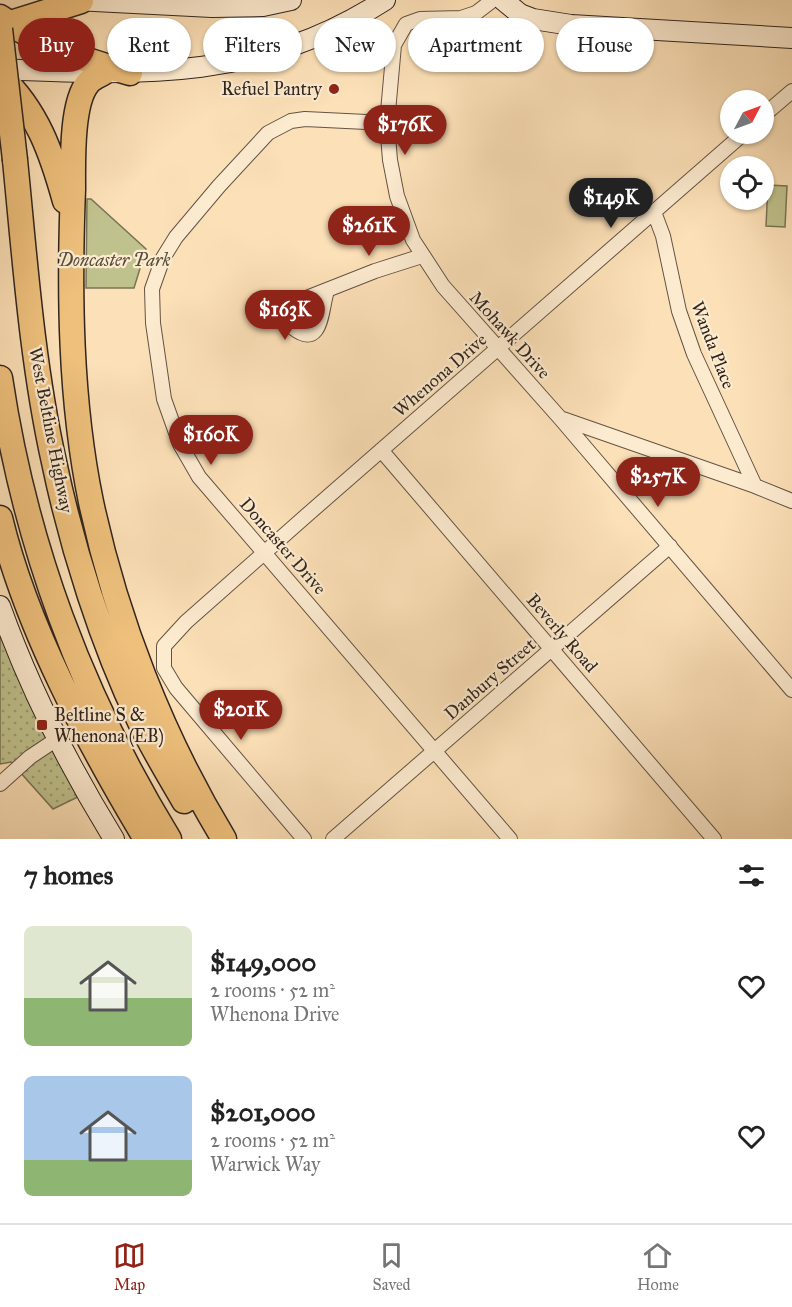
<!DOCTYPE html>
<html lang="en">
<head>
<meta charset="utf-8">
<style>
  :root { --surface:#fff; --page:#f2f2f2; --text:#222; --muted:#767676; --line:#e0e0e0; --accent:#8f2418 }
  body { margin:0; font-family:"IM FELL Great Primer",serif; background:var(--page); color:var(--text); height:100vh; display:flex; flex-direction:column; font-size:22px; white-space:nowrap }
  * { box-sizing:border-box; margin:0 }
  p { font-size:20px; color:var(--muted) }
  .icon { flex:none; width:33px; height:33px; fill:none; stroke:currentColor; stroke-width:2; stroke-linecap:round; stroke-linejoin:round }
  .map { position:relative; height:839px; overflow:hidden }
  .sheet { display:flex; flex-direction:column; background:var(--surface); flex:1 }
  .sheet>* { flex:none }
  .top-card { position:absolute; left:18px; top:18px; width:756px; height:54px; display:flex; gap:12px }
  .needle { width:39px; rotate:49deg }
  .tools { position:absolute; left:720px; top:90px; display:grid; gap:12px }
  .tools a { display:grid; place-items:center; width:54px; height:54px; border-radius:50%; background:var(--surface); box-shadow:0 2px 4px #0004; font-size:30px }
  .price { position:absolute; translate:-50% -51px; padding:0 14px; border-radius:21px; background:var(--accent); color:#fff; font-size:20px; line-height:39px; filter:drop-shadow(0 2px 3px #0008) }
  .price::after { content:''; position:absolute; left:50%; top:36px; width:18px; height:14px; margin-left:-9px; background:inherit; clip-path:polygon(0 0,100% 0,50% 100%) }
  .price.active { background:#222; color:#fff }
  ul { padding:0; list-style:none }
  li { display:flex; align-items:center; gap:18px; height:150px; padding:0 24px }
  li span { display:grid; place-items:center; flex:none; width:168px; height:120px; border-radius:9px; color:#555 }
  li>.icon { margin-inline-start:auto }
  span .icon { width:72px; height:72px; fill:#fffc; stroke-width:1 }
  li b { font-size:26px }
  h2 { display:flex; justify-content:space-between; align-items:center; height:72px; padding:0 24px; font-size:26px }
  .tag { padding:0 21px; border-radius:27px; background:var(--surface); box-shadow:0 2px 4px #0004; font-size:21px; line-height:54px }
  .tag.active { background:var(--accent); color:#fff }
  .menu { display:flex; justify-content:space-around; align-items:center; height:84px; border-top:2px solid var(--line); background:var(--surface); font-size:16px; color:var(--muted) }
  .menu a { display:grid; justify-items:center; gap:3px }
  .menu .active { color:var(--accent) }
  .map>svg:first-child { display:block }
  .grass { fill:url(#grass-dots); stroke:#787456; stroke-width:1.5 }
  .park { fill:#c0c28e; stroke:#787456; stroke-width:1.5 }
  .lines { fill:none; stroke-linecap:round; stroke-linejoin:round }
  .street-casing { stroke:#635444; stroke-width:16 }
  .secondary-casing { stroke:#30251e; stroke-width:22 }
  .highway-casing { stroke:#30251e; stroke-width:27 }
  .street { stroke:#fdebd0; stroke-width:14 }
  .secondary { stroke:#fdebd0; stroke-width:20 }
  .highway { stroke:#eec07c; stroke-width:24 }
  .highway-bridge-casing { stroke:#30251e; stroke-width:27; stroke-linecap:butt }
  .highway-bridge { stroke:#eec07c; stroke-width:24 }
  .poi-dot { fill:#8f2418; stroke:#fdebd0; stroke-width:2 }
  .labels { text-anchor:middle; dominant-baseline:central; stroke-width:4.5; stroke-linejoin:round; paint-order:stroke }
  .poi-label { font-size:18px; fill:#30251e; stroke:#fdebd0; text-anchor:end }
  .park-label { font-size:18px; font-style:italic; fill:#544c3a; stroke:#fdebd0 }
  .street-label { font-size:18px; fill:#30251e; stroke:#fdebd0 }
</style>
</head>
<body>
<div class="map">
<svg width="792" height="839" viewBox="0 0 792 839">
  <defs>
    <pattern id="grass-dots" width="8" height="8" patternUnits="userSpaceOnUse" patternTransform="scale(1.5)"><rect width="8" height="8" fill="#c0c28e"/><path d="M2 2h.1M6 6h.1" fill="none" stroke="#9c9d73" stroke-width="1.8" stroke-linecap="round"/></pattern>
  </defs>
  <rect width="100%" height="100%" fill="#fce0b7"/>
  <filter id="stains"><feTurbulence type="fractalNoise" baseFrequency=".00333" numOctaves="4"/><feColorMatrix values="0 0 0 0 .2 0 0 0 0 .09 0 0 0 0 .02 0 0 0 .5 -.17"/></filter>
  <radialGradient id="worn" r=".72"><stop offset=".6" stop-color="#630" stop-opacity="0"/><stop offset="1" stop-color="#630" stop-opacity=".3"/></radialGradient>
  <!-- grass -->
  <path class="grass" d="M0,625l80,171 -27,13 -42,-47 -11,2z"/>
  <!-- park -->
  <path class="park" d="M768,185l19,1 -2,41 -19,-1z
    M87,199h4l55,50 -12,39h-48z"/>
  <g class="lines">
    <!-- street casing -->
    <g class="street-casing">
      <path id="street" d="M493,0l-17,13 -15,5 -41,1 -14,5 -12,21 -7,78 3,37 7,36 16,44 30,46 117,132 232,272
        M764,115l28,-24
        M387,123l-82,-4 -14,2 -23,12 -49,53 -43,51 -13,21 -11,31 1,34 11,76 16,45 19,33 311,362
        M654,212l9,24 16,75 15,43 61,132
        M327,291c-6,16 -4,60 -34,37l-3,-14 8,-11 6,-4 71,-28 47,-15
        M563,419l192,67 37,15
        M381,450l333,389
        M0,784l30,-27 27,-18
        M304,839l-128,-151 -12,-20v-22l22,-24 121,-107 436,-381
        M333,839l337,-293"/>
    </g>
    <!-- secondary casing -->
    <g class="secondary-casing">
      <path id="secondary" d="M75,0l137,7 51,-1 28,-6
        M503,0l17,14 13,5 38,6 221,13
        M0,69c142,6 260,12 385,-69
        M0,606c29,81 69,160 114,233"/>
    </g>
    <!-- highway casing -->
    <g class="highway-casing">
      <path id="highway" d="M0,17c40,28 83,43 130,56
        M1,26l80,-25
        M103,73c-5,3 -11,5 -15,10 -17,20 -15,80 -15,106 -4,104 -3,211 18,313 25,117 71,235 133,337
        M0,76c37,34 52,78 65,125
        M15,160c10,101 17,203 39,302 18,86 48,181 86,260 13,27 29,53 44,79
        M0,378c25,167 81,317 169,461
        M0,518c26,109 89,226 146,321"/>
    </g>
    <!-- street -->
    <use href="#street" class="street"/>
    <!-- secondary -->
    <use href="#secondary" class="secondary"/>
    <!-- highway -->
    <use href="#highway" class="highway"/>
    <!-- highway-bridge casing -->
    <g class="highway-bridge-casing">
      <path id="highway-bridge" d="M0,29l15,131"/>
    </g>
    <!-- highway-bridge -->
    <use href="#highway-bridge" class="highway-bridge"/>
  </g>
  <!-- markers -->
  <g class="poi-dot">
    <circle cx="334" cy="89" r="6"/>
    <rect x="36" y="719" width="12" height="12" rx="3"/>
  </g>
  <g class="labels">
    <!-- poi labels -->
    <g class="poi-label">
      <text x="322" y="89">Refuel Pantry</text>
      <text x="54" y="715" text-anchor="start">Beltline S &amp;<tspan x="54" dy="21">Whenona (EB)</tspan></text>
    </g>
    <!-- park labels -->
    <g class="park-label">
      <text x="114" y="260">Doncaster Park</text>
    </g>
    <!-- street labels -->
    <g class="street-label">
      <text transform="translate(510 335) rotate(48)">Mohawk Drive</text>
      <text transform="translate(713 345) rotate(69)">Wanda Place</text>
      <text transform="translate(440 375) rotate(-41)">Whenona Drive</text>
      <text transform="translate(51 430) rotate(79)">West Beltline Highway</text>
      <text transform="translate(283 546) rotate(49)">Doncaster Drive</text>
      <text transform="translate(562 633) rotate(49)">Beverly Road</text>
      <text transform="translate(490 679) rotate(-41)">Danbury Street</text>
    </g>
  </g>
  <rect width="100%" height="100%" filter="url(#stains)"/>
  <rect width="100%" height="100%" fill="url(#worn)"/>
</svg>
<div class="tools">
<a><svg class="needle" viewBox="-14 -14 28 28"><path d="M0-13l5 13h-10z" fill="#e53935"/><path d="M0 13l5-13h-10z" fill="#767676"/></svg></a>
<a><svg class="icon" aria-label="locate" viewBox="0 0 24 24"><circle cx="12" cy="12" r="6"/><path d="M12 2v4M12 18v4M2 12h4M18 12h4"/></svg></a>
</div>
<b class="price" style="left:405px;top:156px">$176K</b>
<b class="price active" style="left:611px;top:229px">$149K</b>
<b class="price" style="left:369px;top:257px">$261K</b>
<b class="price" style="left:285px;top:341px">$163K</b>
<b class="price" style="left:211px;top:466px">$160K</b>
<b class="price" style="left:658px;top:508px">$257K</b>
<b class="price" style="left:241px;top:741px">$201K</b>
<div class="top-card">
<a class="tag active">Buy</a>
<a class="tag">Rent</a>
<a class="tag">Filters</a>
<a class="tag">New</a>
<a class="tag">Apartment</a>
<a class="tag">House</a>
</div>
</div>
<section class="sheet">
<h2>7 homes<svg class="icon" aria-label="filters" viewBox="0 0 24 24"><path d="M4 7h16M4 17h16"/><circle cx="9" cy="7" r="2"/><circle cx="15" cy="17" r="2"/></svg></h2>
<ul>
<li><span style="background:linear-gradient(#dfe7d0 60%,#8fb573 0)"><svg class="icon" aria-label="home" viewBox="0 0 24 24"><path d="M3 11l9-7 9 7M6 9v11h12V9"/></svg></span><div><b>$149,000</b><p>2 rooms · 52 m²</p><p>Whenona Drive</p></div><svg class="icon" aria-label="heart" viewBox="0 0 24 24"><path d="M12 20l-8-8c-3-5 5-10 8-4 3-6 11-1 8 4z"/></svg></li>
<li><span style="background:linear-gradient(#a9c7e8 70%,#8fb573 0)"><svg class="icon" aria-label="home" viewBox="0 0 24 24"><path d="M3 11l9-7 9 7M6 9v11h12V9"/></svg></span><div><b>$201,000</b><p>2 rooms · 52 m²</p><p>Warwick Way</p></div><svg class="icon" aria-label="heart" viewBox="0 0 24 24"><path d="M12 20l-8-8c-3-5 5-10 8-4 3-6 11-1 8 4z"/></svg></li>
</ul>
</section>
<nav class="menu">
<a class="active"><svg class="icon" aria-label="map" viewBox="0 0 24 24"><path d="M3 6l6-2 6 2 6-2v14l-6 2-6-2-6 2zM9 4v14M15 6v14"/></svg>Map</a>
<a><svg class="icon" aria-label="saved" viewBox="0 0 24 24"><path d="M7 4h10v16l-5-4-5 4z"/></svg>Saved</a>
<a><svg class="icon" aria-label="home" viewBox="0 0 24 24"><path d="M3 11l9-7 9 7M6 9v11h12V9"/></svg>Home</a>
</nav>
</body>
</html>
